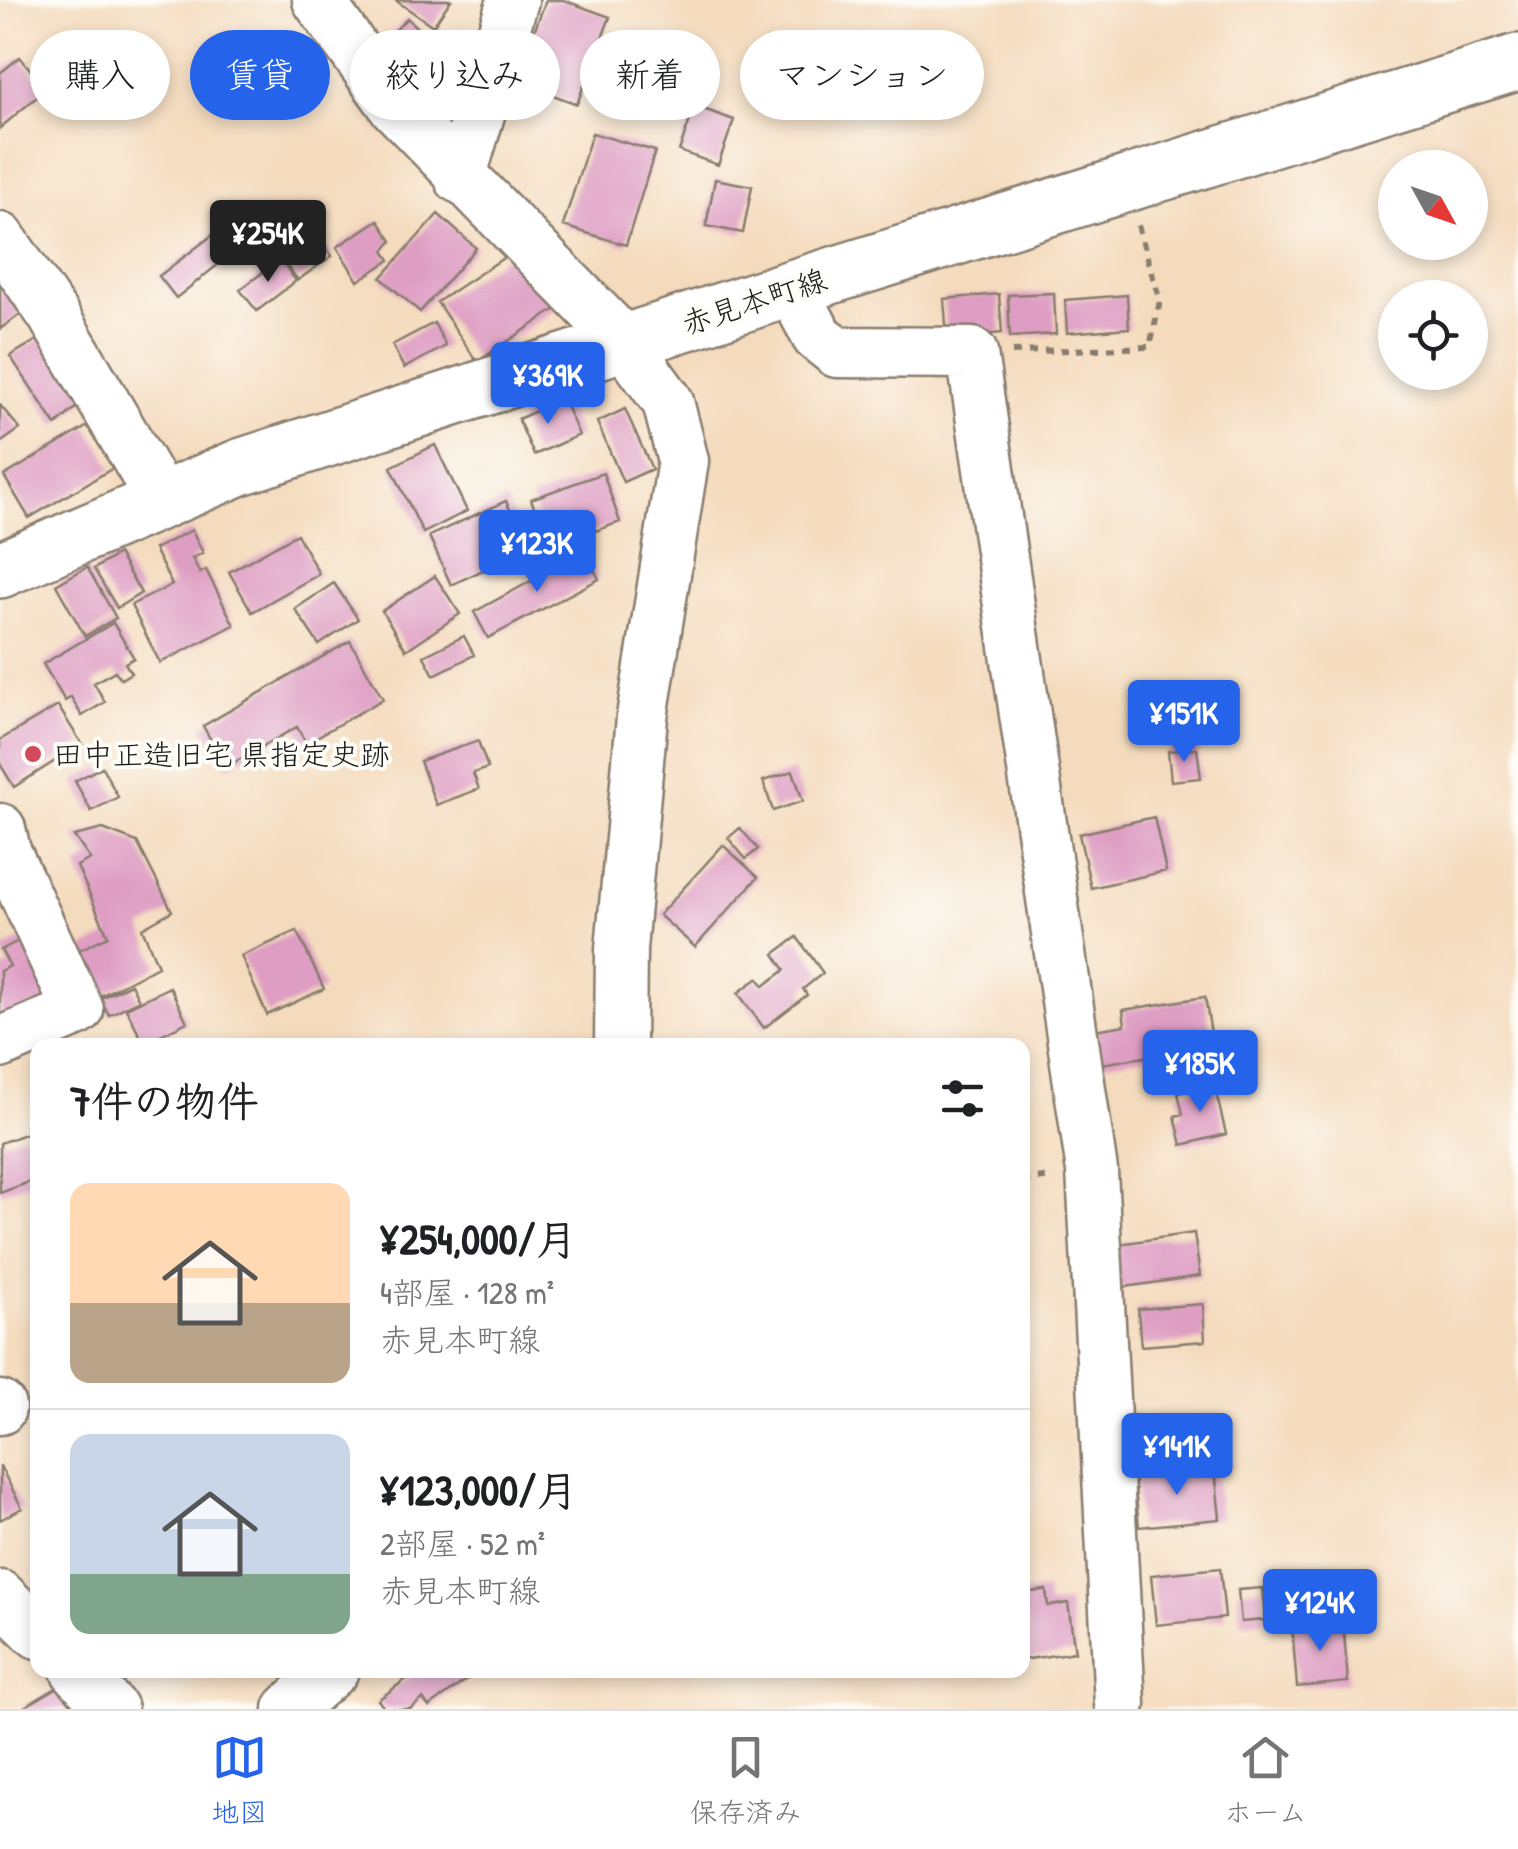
<!DOCTYPE html>
<html lang="ja">
<head>
<meta charset="utf-8">
<style>
  :root { --surface:#fff; --page:#f6f6f6; --text:#202124; --muted:#757577; --line:#e0e0e0; --accent:#2563eb }
  body { margin:0; font-family:"Patrick Hand","Klee One",sans-serif; background:var(--page); color:var(--text); height:100vh; display:flex; flex-direction:column; font-size:38px; white-space:nowrap }
  * { box-sizing:border-box; margin:0 }
  p { font-size:32px; color:var(--muted) }
  .icon { flex:none; width:55px; height:55px; fill:none; stroke:currentColor; stroke-width:2; stroke-linecap:round; stroke-linejoin:round }
  .map { position:relative; flex:1; overflow:hidden }
  .details { position:absolute; left:30px; top:1038px; width:1000px; height:640px; display:flex; flex-direction:column; background:var(--surface); border-radius:20px; box-shadow:0 5px 15px #0003 }
  .details>* { flex:none }
  .hud { position:absolute; left:30px; top:30px; width:1000px; height:90px; display:flex; gap:20px }
  .needle { width:65px; rotate:130deg }
  .controls { position:absolute; left:1378px; top:150px; display:grid; gap:20px }
  .controls a { display:grid; place-items:center; width:110px; height:110px; border-radius:50%; background:var(--surface); box-shadow:0 5px 15px #0003; font-size:50px }
  .price { position:absolute; translate:-50% -85px; padding:0 22px; border-radius:10px; background:var(--accent); color:#fff; font-size:32px; line-height:65px; filter:drop-shadow(0 2px 5px #0008) }
  .price::after { content:''; position:absolute; left:50%; top:60px; width:30px; height:22px; margin-left:-15px; background:inherit; clip-path:polygon(0 0,100% 0,50% 100%) }
  .price.selected { background:#222; color:#fff }
  ul { padding:0; list-style:none }
  li { display:flex; align-items:center; gap:30px; height:250px; padding:0 40px }
  li+li { border-top:2px solid var(--line) }
  li span { display:grid; place-items:center; flex:none; width:280px; height:200px; border-radius:20px; color:#555 }
  li>.icon { margin-inline-start:auto }
  span .icon { width:120px; height:120px; fill:#fffc; stroke-width:1 }
  li b { font-size:42px }
  h2 { display:flex; justify-content:space-between; align-items:center; height:120px; padding:0 40px; font-size:42px }
  .pill { padding:0 35px; border-radius:45px; background:var(--surface); box-shadow:0 5px 15px #0003; font-size:35px; line-height:90px }
  .pill.selected { background:var(--accent); color:#fff }
  .tab-bar { display:flex; justify-content:space-around; align-items:center; height:140px; border-top:2px solid var(--line); background:var(--surface); font-size:28px; color:var(--muted) }
  .tab-bar a { display:grid; justify-items:center; gap:5px }
  .tab-bar .selected { color:var(--accent) }
  .map>svg:first-child { display:block }
  .building { fill:#de9dc3 }
  .lines { fill:none; stroke-linecap:round; stroke-linejoin:round }
  .minor-casing { stroke:#887c6d; stroke-width:55 }
  .major-casing { stroke:#887c6d; stroke-width:60 }
  .path { stroke:#887c6d; stroke-width:6; stroke-dasharray:8 8; stroke-linecap:butt }
  .minor { stroke:#fff; stroke-width:50 }
  .major { stroke:#fff; stroke-width:55 }
  .poi-dot { fill:#d1495b; stroke:#fdfcf7; stroke-width:4 }
  .labels { text-anchor:middle; dominant-baseline:central; stroke-width:8; stroke-linejoin:round; paint-order:stroke }
  .street-label { font-size:30px; fill:#1c1c1c; stroke:#fdfcf7 }
  .poi-label { font-size:30px; fill:#1c1c1c; stroke:#fdfcf7; text-anchor:start }
</style>
</head>
<body>
<div class="map">
<svg width="1518" height="1709" viewBox="0 0 1518 1709">
  <rect width="100%" height="100%" fill="#fdfcf7"/>
  <filter id="ink" filterUnits="userSpaceOnUse"><feTurbulence type="fractalNoise" baseFrequency=".01" numOctaves="2"/><feDisplacementMap in="SourceGraphic" scale="20" xChannelSelector="R" yChannelSelector="G"/><feConvolveMatrix kernelMatrix="1 2 1 2 8 2 1 2 1" color-interpolation-filters="sRGB"/></filter>
  <filter id="wash" filterUnits="userSpaceOnUse"><feTurbulence type="fractalNoise" baseFrequency=".0048" numOctaves="4" result="noise"/><feDisplacementMap in="SourceGraphic" scale="40" xChannelSelector="R" yChannelSelector="G"/><feGaussianBlur stdDeviation="2.25" result="paint"/><feColorMatrix in="noise" values="0 0 0 0 0 0 0 0 0 0 0 0 0 0 0 0 0 1.4 0 .05"/><feComposite in="paint" operator="in"/></filter>
  <g filter="url(#wash)">
    <rect width="100%" height="100%" fill="#f4dbbe"/>
    <g id="blocks">
      <!-- building -->
      <path class="building" d="M395,0h56l-18,26z
        M546,0h17l47,17 -33,87 -62,-23z
        M407,18l19,19 -24,26 -20,-19z
        M643,38l49,13 -16,57 -49,-13z
        M20,57l26,32 -46,39v-55z
        M695,106l39,14 -16,45 -39,-14z
        M592,133l63,18 -29,94 -63,-19z
        M715,179l37,7 -9,47 -37,-7z
        M438,214l38,34 -56,64 -39,-34z
        M378,220l14,21 -8,10 6,9 -32,21 -21,-34z
        M223,227l16,21 -63,50 -17,-22z
        M318,236l14,20 -34,24 -15,-19z
        M520,247l39,60 -82,55 -40,-60z
        M280,259l16,22 -39,30 -17,-21z
        M0,269l29,39 -29,21z
        M1054,293l2,41 -46,3 -2,-42z
        M999,294l3,39 -55,5 -3,-39z
        M1127,295l2,33 -62,5 -2,-33z
        M434,323l12,23 -42,22 -12,-23z
        M49,333l38,65 -31,27 -46,-69z
        M563,399l16,36 -45,20 -16,-36z
        M0,405l20,24 -20,14z
        M625,409l27,60 -29,13 -26,-60z
        M88,426l25,42 -84,50 -25,-42z
        M435,445l32,66 -44,22 -32,-66z
        M603,473l17,49 -71,26 -18,-49z
        M506,501l22,48 -77,36 -22,-49z
        M192,530l11,23 -11,5 8,15 6,-3 28,55 -74,38 -29,-58 41,-20 -18,-36z
        M297,534l22,40 -67,38 -23,-40z
        M585,552l14,27 -111,59 -14,-26z
        M118,554l23,39 -24,15 -23,-39z
        M87,567l29,51 -31,18 -29,-51z
        M435,576l25,38 -54,36 -24,-39z
        M334,583l24,36 -39,26 -24,-36z
        M113,623l21,35 -9,5 6,10 -10,6 -6,-8 -21,12 11,19 -23,14 -11,-19 -6,4 -22,-37z
        M464,636l10,19 -40,20 -10,-19z
        M350,641l33,58 -77,44 -9,-16 -71,40 -23,-41z
        M58,706l24,38 -68,43 -14,-23v-24z
        M478,741l10,27 -15,5 6,16 -43,16 -16,-44z
        M1197,748l4,30 -30,3 -3,-30z
        M102,767l16,30 -27,14 -16,-30z
        M793,771l10,30 -30,10 -10,-30z
        M1154,817l12,54 -75,17 -12,-54z
        M740,828l18,21 -12,10 -18,-21z
        M103,829l34,13 35,69 -30,17 16,38 -69,36 -22,-46 41,-20 -31,-70 13,-7 -16,-23z
        M723,845l35,32 -63,70 -36,-32z
        M297,931l27,58 -57,26 -26,-59z
        M797,937l26,36 -20,16 4,6 -43,33 -26,-35 20,-15 6,8 21,-16 -11,-16z
        M22,939l32,60 -54,30v-58l10,-5 -9,-16z
        M131,984l8,16 -30,15 -9,-17z
        M170,987l17,35 -43,21 -18,-35z
        M1205,997l8,49 -112,18 -6,-34 30,-5 -2,-15z
        M1214,1084l12,50 -44,11 -7,-29 8,-2 -5,-21z
        M38,1129v50l-38,14v-50z
        M1194,1233l6,43 -82,12 -6,-43z
        M1203,1304l2,37 -64,5 -3,-37z
        M0,1466l22,42 -22,12z
        M1215,1470l5,49 -81,8 -5,-49z
        M1220,1568l5,50 -69,7 -5,-50z
        M1262,1588l3,32 -24,2 -3,-32z
        M1046,1590l2,16 20,-3 7,49 -53,8v-67z
        M1343,1621l5,61 -51,5 -5,-61z
        M410,1670h70l-51,37 -6,-8 -13,10h-25l-7,-9 35,-26z
        M60,1686l14,23h-53z"/>
    </g>
  </g>
  <g filter="url(#ink)">
    <use href="#blocks" fill-opacity="0" stroke="#887c6d" stroke-width="2.5"/>
    <g class="lines">
      <!-- minor casing -->
      <g class="minor-casing">
        <path id="minor" d="M318,0l77,107 230,236 43,59 15,59 -41,256 -21,232 -1,96
          M460,178l53,-178
          M0,238l53,77 108,184
          M792,288l25,48 20,16 135,1 120,818 28,533
          M0,829l5,22 73,159 -78,33
          M0,1406v3
          M0,1596l38,37
          M76,1670l36,39
          M289,1709l44,-39"/>
      </g>
      <!-- major casing -->
      <g class="major-casing">
        <path id="major" d="M0,570l240,-103 552,-179 726,-226"/>
      </g>
      <!-- path -->
      <path class="path" d="M1012,352l138,-5 10,-46 -23,-79
        M1022,1181l29,-4"/>
      <!-- minor -->
      <use href="#minor" class="minor"/>
      <!-- major -->
      <use href="#major" class="major"/>
    </g>
  </g>
  <!-- markers -->
  <circle class="poi-dot" cx="33" cy="754" r="10"/>
  <g class="labels">
    <!-- street labels -->
    <g class="street-label">
      <text transform="translate(754 301) rotate(-18)">赤見本町線</text>
    </g>
    <!-- poi labels -->
    <g class="poi-label">
      <text x="53" y="754">田中正造旧宅 県指定史跡</text>
    </g>
  </g>
</svg>
<div class="controls">
<a><svg class="needle" viewBox="-14 -14 28 28"><path d="M0-13l5 13h-10z" fill="#e53935"/><path d="M0 13l5-13h-10z" fill="#757577"/></svg></a>
<a><svg class="icon" aria-label="locate" viewBox="0 0 24 24"><circle cx="12" cy="12" r="6"/><path d="M12 2v4M12 18v4M2 12h4M18 12h4"/></svg></a>
</div>
<b class="price selected" style="left:268px;top:285px">¥254K</b>
<b class="price" style="left:548px;top:427px">¥369K</b>
<b class="price" style="left:537px;top:595px">¥123K</b>
<b class="price" style="left:1184px;top:765px">¥151K</b>
<b class="price" style="left:1200px;top:1115px">¥185K</b>
<b class="price" style="left:1177px;top:1498px">¥141K</b>
<b class="price" style="left:1320px;top:1654px">¥124K</b>
<div class="hud">
<a class="pill">購入</a>
<a class="pill selected">賃貸</a>
<a class="pill">絞り込み</a>
<a class="pill">新着</a>
<a class="pill">マンション</a>
</div>
<section class="details">
<h2>7件の物件<svg class="icon" aria-label="filters" viewBox="0 0 24 24"><path d="M4 7h16M4 17h16"/><circle cx="9" cy="7" r="2"/><circle cx="15" cy="17" r="2"/></svg></h2>
<ul>
<li><span style="background:linear-gradient(#ffd9b3 60%,#b9a48a 0)"><svg class="icon" aria-label="home" viewBox="0 0 24 24"><path d="M3 11l9-7 9 7M6 9v11h12V9"/></svg></span><div><b>¥254,000/月</b><p>4部屋 · 128 m²</p><p>赤見本町線</p></div></li>
<li><span style="background:linear-gradient(#c9d6e8 70%,#7fa58c 0)"><svg class="icon" aria-label="home" viewBox="0 0 24 24"><path d="M3 11l9-7 9 7M6 9v11h12V9"/></svg></span><div><b>¥123,000/月</b><p>2部屋 · 52 m²</p><p>赤見本町線</p></div></li>
</ul>
</section>
</div>
<nav class="tab-bar">
<a class="selected"><svg class="icon" aria-label="map" viewBox="0 0 24 24"><path d="M3 6l6-2 6 2 6-2v14l-6 2-6-2-6 2zM9 4v14M15 6v14"/></svg>地図</a>
<a><svg class="icon" aria-label="saved" viewBox="0 0 24 24"><path d="M7 4h10v16l-5-4-5 4z"/></svg>保存済み</a>
<a><svg class="icon" aria-label="home" viewBox="0 0 24 24"><path d="M3 11l9-7 9 7M6 9v11h12V9"/></svg>ホーム</a>
</nav>
</body>
</html>
